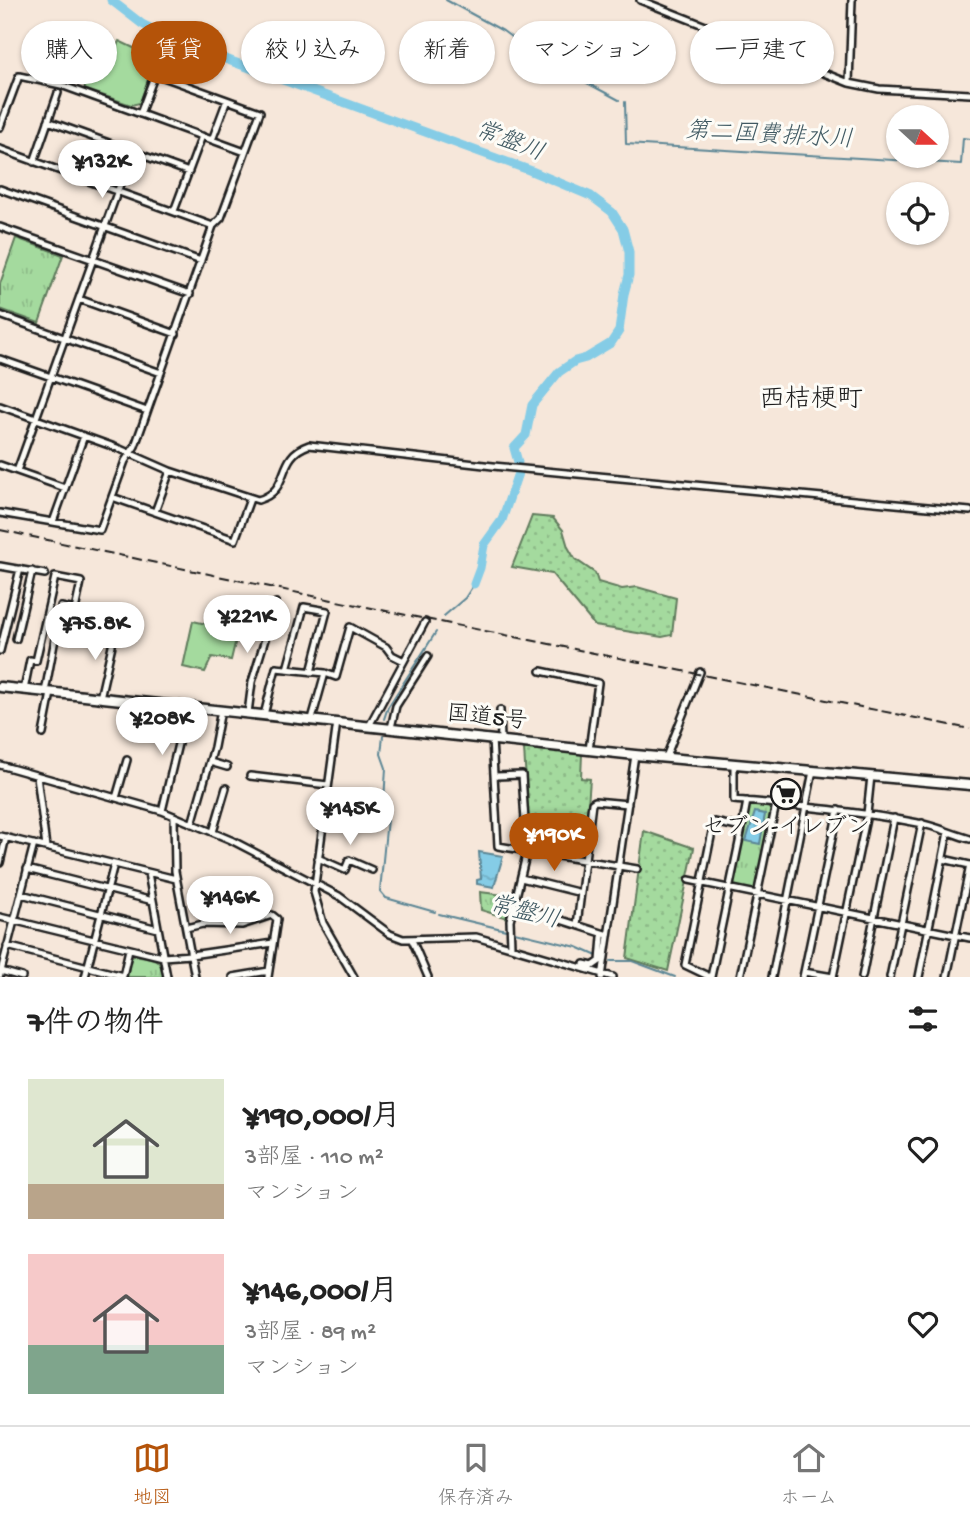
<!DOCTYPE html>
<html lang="ja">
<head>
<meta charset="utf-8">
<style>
  :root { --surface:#fff; --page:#f2f2f2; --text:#222; --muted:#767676; --line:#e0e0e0; --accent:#b45309 }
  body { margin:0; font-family:"Gochi Hand","Klee One",sans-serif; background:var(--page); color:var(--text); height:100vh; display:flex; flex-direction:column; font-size:26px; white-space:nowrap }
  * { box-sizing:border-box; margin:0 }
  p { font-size:23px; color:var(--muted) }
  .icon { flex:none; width:38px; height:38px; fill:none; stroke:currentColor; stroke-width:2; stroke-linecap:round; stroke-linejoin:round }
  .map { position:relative; height:977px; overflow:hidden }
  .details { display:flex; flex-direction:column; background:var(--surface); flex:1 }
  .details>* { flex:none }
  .banner { position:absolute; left:21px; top:21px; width:929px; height:63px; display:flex; gap:14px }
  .needle { width:46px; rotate:111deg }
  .tools { position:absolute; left:886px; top:105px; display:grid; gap:14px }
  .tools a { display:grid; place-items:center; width:63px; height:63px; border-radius:50%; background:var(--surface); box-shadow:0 2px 5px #0004; font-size:35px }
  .price { position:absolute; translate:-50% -60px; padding:0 16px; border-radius:24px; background:#fff; color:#222; font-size:23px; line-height:46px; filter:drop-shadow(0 2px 4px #0008) }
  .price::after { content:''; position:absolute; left:50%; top:42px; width:21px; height:16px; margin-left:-10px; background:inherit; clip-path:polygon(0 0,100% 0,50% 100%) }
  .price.current { background:var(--accent); color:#fff }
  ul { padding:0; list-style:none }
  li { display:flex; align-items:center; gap:21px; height:175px; padding:0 28px }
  li span { display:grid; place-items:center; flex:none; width:196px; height:140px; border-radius:0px; color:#555 }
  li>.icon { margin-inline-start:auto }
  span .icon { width:84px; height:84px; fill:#fffc; stroke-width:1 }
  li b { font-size:30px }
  h2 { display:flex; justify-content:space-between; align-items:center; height:84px; padding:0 28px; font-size:30px }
  .chip { padding:0 24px; border-radius:32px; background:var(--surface); box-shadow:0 2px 5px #0004; font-size:24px; line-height:63px }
  .chip.current { background:var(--accent); color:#fff }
  .menu { display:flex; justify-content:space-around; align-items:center; height:98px; border-top:2px solid var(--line); background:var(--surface); font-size:19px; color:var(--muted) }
  .menu a { display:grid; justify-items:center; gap:4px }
  .menu .current { color:var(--accent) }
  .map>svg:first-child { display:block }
  .grass { fill:url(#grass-dots); stroke:#607b5d; stroke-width:2 }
  .park { fill:url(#park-tufts); stroke:#607b5d; stroke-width:2 }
  .pitch { fill:#a4da9e; stroke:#607b5d; stroke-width:2 }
  .water { fill:url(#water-ripples); stroke:#5b8695; stroke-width:2 }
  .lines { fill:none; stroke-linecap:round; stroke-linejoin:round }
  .stream { stroke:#5b8695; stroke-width:2 }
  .river { stroke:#85cce6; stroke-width:9 }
  .minor-casing { stroke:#1c1c1c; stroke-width:10 }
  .highway-casing { stroke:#1c1c1c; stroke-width:13 }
  .minor { stroke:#fdfcf7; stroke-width:5 }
  .highway { stroke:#fdfcf7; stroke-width:8 }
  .rail { stroke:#1c1c1c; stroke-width:2; stroke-dasharray:10 5; stroke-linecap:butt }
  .labels { text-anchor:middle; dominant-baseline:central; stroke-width:6; stroke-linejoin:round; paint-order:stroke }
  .street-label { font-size:23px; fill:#1c1c1c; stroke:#fdfcf7 }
  .poi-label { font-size:23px; fill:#1c1c1c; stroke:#fdfcf7 }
  .water-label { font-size:24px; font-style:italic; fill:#415a63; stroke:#fdfcf7 }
  .quarter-label { font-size:26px; fill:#1c1c1c; stroke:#fdfcf7 }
</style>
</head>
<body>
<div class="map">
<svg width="970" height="977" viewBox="0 0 970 977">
  <defs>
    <pattern id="grass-dots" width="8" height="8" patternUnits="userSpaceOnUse" patternTransform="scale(1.75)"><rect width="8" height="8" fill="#a4da9e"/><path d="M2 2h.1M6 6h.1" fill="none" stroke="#8dba88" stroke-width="1.8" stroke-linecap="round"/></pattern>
    <pattern id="park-tufts" width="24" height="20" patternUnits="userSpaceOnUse" patternTransform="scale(1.75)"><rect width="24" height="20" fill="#a4da9e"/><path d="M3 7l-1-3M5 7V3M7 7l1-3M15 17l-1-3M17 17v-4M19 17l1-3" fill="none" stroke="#8dba88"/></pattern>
    <pattern id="water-ripples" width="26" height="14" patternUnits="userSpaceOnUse" patternTransform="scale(1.75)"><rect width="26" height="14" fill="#85cce6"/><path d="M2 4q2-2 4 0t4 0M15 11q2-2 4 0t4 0" fill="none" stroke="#72afc5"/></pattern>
  </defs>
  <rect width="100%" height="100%" fill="#f6e7da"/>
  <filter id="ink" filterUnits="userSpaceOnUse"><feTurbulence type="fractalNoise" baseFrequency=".0143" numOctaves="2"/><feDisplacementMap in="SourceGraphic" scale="14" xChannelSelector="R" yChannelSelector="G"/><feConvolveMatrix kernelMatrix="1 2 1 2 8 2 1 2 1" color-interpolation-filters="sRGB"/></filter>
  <g filter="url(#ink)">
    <!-- grass -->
    <path class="grass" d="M532,516l21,2 10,12 5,17 7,12 20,14 3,9 24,7 15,-2 39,11 -4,37 -10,2 -67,-11 -43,-52 -40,-7z
      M524,748l58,6 -1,24 9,1 -5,65 -56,-9z
      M644,831l50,17 -26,123 -41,-13z"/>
    <!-- park -->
    <path class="park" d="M16,238l47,17 -24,68 -39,-14v-25z
      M750,805l18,2 3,3 -16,78 -3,3 -17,-4 -2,-3 15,-77z
      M480,892l33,4 -6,22 -26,-8z
      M135,955c19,4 25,1 29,22h-37l4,-19z"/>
    <!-- pitch -->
    <path class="pitch" d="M119,41l36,17 -15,45 -9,2 -47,-16 15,-40 17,-1z
      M193,621l45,10 -7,29 -19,-3 -7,15 -22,-5z"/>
    <!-- water -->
    <path class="water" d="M755,812l10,2 -5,30 -14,-3z
      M479,852l24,4 -9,31 -17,-3v-4l4,-1z"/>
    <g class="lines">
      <!-- stream -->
      <path class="stream" d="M446,0l57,31 32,24 84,45
        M625,102l1,42 335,20 2,-26 7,1
        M444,616l21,-18 9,-14
        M384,719l4,-12 48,-75
        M383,736l-2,18 5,14 -2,33 3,18 -7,72 6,7 49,14
        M439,914l138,33 20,9
        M611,961h21l43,16"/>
      <!-- river -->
      <path class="river" d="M111,0l31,24 37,18 350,128 62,26 21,16 11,17 6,23v23l-5,19 -5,37 -8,12 -25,15 -11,3 -16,11 -27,33 -6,30 -12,13 4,14
        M474,584l6,-16 4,-23 18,-25 16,-47"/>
      <!-- minor casing -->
      <g class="minor-casing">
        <path id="minor" d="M640,0l209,83 30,6 91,5
          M849,83l3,-83
          M48,121l141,51
          M0,127l19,-51 42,9 184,67
          M212,140l15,-40
          M0,149l213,77
          M34,162l24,-69
          M0,189l201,72
          M174,211l28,-75
          M0,227l190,67
          M79,299l97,35
          M0,315l161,58
          M0,359l147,52
          M0,406l120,43 50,22 88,29c35,-10 16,-43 51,-55l184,21 477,45
          M0,465l65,23
          M17,471l115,-320
          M112,497l123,43 15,-41
          M155,512l15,-41
          M0,513l100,17 25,-69 10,-15 78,-220 8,-8 39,-106 -105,-38 -15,40
          M53,522l31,-86
          M0,566l45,8
          M16,639l16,-68
          M0,651l20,-82
          M287,669l17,-62 23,4 -16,61
          M541,671l57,12 -9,67
          M24,690l6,-30 6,1 19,-84 26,5 -6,28 -14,-3 -16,85
          M100,698l15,-66
          M500,710l1,30
          M248,713l4,-31 24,-79
          M264,715l12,-47 49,5 11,4 14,-50 36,20 6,8 12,6
          M312,719l13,-46
          M337,722l-23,170 9,31 31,54
          M369,726l56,-104
          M391,728l5,-22 32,-50
          M43,734l8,-41
          M492,739l6,107 139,23
          M666,757l34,-85
          M210,762l17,5
          M734,764v36c62,6 123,11 184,23 18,3 34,11 52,16
          M0,765l162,46 69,29 108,56 51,38 13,5 73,-2 137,40
          M37,776l9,71
          M250,776l78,9
          M496,776l26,-1 5,76 -13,54 94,30
          M116,798l11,-38
          M162,811l25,-105
          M174,816l1,55 20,106
          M192,824l22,-77 7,-37
          M213,832l13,-44
          M0,836l176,43
          M318,858l27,12 4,-10 23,10
          M943,859l27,6 -23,112
          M0,863l6,-26
          M27,869l126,32
          M148,873l19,104
          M521,878l60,15
          M689,880l281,58
          M21,894l137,35
          M0,917l163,40 28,-2 82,-12
          M577,925l15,-122 3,-2 33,3
          M186,928l17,-4 39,1 30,-10 5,4 -9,58
          M412,940l16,37
          M7,946l116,30 6,-27
          M511,946l-1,-26 4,-15
          M584,964l9,2 7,-5 2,-24
          M1,971l21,6
          M804,972l29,5
          M0,975l34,-131
          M85,977l29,-113
          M233,977l36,-6
          M602,977l33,-222
          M710,977l-25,-12 29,-143 28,6 5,-27
          M711,977l31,-149
          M740,977l36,-173
          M772,977l41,-206
          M803,977l35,-167
          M833,977l34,-163 4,-38
          M862,977l32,-159
          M890,977l32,-154
          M919,977l29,-145"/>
      </g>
      <!-- highway casing -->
      <g class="highway-casing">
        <path id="highway" d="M0,687l635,68 335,30"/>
      </g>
      <!-- minor -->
      <use href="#minor" class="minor"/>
      <!-- highway -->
      <use href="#highway" class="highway"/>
      <!-- rail -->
      <path class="rail" d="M0,530l332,70 638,129"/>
    </g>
  </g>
  <!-- icons -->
  <defs>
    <g id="supermarket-ring" transform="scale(1.575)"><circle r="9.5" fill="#fdfcf7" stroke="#1c1c1c" stroke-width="1.5"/><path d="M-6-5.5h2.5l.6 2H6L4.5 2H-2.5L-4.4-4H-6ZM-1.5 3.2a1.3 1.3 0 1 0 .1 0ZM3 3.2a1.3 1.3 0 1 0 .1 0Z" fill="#1c1c1c"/></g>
  </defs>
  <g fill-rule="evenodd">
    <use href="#supermarket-ring" x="786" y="794"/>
  </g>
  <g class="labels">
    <!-- street labels -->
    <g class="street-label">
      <text transform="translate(487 719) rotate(6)">国道5号</text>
    </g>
    <!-- poi labels -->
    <g class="poi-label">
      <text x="786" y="828">セブン-イレブン</text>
    </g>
    <!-- water labels -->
    <g class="water-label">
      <text transform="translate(769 137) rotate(3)">第二国費排水川</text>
      <text transform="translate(509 143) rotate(21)">常盤川</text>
      <text transform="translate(524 914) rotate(14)">常盤川</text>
    </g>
    <!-- quarter labels -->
    <g class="quarter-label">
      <text x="811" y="401">西桔梗町</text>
    </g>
  </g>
</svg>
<div class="tools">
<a><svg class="needle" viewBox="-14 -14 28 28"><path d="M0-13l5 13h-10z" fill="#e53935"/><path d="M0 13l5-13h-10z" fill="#767676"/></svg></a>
<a><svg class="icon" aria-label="locate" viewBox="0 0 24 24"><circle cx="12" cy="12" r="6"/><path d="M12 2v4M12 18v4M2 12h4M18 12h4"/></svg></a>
</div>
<b class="price" style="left:102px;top:200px">¥132K</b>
<b class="price" style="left:247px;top:655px">¥221K</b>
<b class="price" style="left:95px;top:662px">¥75.8K</b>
<b class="price" style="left:162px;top:757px">¥208K</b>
<b class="price" style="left:350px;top:847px">¥145K</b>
<b class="price current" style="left:554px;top:873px">¥190K</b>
<b class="price" style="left:230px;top:936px">¥146K</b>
<div class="banner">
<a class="chip">購入</a>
<a class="chip current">賃貸</a>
<a class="chip">絞り込み</a>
<a class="chip">新着</a>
<a class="chip">マンション</a>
<a class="chip">一戸建て</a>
</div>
</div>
<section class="details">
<h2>7件の物件<svg class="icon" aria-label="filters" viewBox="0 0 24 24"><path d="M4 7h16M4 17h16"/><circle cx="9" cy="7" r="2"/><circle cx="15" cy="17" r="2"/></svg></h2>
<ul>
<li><span style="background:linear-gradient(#dfe7d0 75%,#b9a48a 0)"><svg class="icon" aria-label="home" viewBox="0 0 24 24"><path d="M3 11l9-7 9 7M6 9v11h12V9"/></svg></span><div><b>¥190,000/月</b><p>3部屋 · 110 m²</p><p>マンション</p></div><svg class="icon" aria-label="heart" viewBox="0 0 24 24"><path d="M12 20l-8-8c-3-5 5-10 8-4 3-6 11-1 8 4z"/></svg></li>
<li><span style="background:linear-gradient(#f6c9c9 65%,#7fa58c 0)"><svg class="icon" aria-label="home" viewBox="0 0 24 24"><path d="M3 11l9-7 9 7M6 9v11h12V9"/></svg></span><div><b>¥146,000/月</b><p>3部屋 · 89 m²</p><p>マンション</p></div><svg class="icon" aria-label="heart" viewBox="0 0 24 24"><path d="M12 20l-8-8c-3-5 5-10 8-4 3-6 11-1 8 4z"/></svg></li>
</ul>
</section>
<nav class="menu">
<a class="current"><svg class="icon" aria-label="map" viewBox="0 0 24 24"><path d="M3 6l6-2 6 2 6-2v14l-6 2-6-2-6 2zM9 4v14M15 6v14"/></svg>地図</a>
<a><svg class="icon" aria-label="saved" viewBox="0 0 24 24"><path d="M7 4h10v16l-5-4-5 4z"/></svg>保存済み</a>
<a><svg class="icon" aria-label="home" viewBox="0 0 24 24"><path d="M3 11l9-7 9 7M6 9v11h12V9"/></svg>ホーム</a>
</nav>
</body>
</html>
